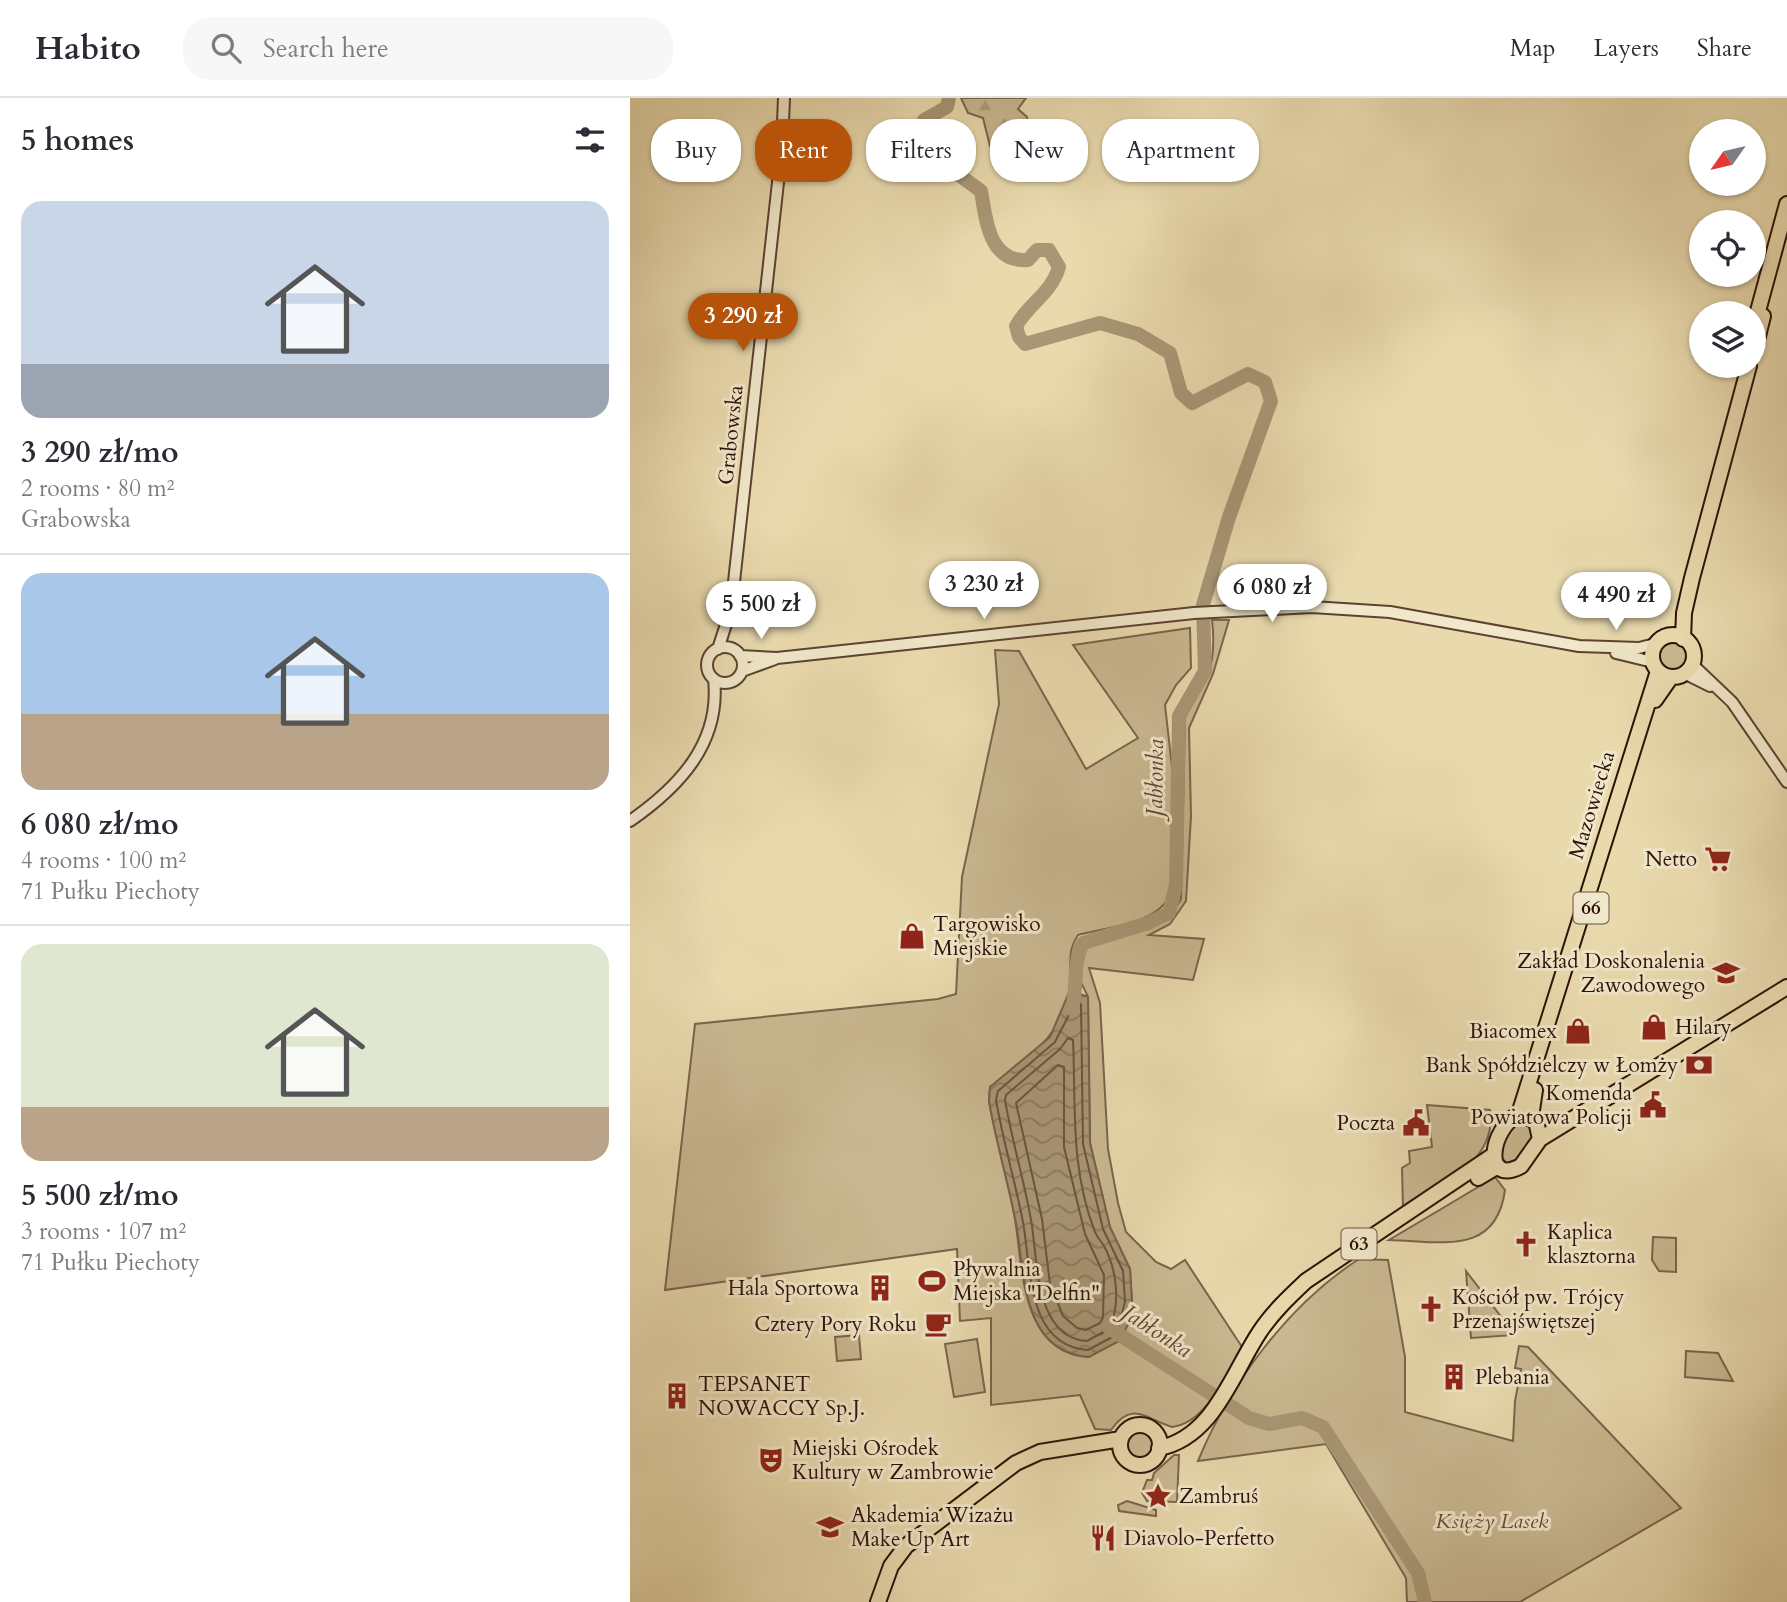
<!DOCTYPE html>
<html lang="en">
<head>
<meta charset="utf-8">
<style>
  :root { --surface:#fff; --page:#f7f7f7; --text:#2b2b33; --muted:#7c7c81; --line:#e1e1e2; --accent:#b45309 }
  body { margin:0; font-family:Cardo,serif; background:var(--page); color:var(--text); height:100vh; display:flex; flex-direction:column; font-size:26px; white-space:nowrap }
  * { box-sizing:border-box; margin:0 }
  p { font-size:23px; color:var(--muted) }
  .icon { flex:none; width:38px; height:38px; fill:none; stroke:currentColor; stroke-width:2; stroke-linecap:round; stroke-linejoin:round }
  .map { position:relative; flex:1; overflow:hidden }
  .panel { display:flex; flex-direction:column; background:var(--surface); width:630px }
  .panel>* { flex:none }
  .hud { position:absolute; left:21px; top:21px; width:665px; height:63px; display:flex; gap:14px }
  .needle { width:46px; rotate:236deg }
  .tools { position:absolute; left:1059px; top:21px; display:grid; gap:14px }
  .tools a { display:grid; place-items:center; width:77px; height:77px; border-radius:50%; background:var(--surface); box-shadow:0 2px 5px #0004; font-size:35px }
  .price { position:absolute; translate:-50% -60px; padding:0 16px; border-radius:24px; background:#fff; color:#222; font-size:23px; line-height:46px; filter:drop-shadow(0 2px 4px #0008) }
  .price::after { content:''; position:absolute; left:50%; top:42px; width:21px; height:16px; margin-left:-10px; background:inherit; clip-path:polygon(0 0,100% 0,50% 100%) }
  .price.selected { background:var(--accent); color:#fff }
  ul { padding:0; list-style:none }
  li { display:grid; align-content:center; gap:14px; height:371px; padding:0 21px }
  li+li { border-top:2px solid var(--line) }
  li span { display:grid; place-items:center; height:217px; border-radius:21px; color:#555 }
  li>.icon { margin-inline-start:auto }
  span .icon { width:126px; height:126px; fill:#fffc; stroke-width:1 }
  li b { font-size:30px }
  h2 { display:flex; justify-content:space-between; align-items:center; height:84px; padding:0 21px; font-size:30px }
  .pill { padding:0 24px; border-radius:28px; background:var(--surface); box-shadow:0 2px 5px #0004; font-size:24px; line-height:63px }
  .pill.selected { background:var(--accent); color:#fff }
  header { display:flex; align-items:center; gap:42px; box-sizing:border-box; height:98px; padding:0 35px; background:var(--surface); border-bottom:2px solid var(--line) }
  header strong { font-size:33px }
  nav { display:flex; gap:38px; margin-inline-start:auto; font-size:24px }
  .search { width:490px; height:63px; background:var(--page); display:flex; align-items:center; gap:18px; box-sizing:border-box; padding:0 24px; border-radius:28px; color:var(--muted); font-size:26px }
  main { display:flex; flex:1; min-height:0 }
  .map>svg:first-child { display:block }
  .green { fill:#c9b891; stroke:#7a644c; stroke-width:2 }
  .forest { fill:url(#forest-firs); stroke:#7a644c; stroke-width:2 }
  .water { fill:url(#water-waves); stroke:#776149; stroke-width:2 }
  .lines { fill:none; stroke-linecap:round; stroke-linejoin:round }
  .shore { stroke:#6a543e; stroke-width:2 }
  .river { stroke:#a99675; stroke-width:14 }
  .tertiary-casing { stroke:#5b4330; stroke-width:14 }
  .primary-casing { stroke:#2c1106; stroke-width:18 }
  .tertiary { stroke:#f1e7ca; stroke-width:10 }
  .primary { stroke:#e9daae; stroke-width:14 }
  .labels { text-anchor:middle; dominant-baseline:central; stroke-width:6; stroke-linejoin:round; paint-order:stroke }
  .shield { fill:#f1e7ca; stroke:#675141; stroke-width:2 }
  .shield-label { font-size:19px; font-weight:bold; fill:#2c1106 }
  .street-label { font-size:21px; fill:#2c1106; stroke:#f1e7ca }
  .poi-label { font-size:21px; fill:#2c1106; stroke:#f1e7ca; text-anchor:start }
  .park-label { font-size:21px; font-style:italic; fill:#634b37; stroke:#f1e7ca }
  .water-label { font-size:23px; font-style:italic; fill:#5e4632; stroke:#f1e7ca }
</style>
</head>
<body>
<header>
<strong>Habito</strong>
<div class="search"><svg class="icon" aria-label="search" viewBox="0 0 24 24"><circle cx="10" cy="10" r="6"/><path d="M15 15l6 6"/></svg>Search here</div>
<nav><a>Map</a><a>Layers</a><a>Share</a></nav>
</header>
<main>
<section class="panel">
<h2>5 homes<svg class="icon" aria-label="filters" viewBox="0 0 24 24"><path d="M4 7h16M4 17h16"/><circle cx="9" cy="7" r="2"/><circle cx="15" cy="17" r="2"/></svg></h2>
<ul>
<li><span style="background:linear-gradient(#c9d6e8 75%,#9aa5b1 0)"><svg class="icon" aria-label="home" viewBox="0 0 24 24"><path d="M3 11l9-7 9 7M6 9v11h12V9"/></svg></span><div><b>3 290 zł/mo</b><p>2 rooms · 80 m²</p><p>Grabowska</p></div></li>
<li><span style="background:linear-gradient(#a9c7e8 65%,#b9a48a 0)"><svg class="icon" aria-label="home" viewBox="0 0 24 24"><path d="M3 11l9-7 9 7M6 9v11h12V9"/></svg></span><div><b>6 080 zł/mo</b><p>4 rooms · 100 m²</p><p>71 Pułku Piechoty</p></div></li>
<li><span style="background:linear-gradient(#dfe7d0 75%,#b9a48a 0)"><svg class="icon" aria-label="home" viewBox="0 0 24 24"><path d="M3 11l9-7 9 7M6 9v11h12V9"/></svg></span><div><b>5 500 zł/mo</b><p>3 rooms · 107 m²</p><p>71 Pułku Piechoty</p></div></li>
</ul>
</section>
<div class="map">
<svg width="1157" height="1504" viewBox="0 0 1157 1504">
  <defs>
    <pattern id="forest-firs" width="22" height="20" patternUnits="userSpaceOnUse" patternTransform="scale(1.75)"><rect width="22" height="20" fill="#c9b891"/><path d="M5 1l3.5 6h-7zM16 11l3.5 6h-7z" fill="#ad9d7c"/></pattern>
    <pattern id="water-waves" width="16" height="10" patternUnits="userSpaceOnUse" patternTransform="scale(1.75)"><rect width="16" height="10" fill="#a99675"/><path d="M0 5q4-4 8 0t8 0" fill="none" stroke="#8a795e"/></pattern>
  </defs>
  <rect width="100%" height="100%" fill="#e9daae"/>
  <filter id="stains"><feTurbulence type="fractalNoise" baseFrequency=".00286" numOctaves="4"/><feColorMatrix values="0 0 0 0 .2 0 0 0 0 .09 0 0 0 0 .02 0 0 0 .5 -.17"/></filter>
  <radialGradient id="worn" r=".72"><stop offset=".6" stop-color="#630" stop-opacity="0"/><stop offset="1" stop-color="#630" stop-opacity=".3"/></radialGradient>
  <!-- green -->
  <path class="green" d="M582,522h17l-16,54 -24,54 2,88 -5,85 -16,23 -21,11 55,4 -11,41 -104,-12 11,35 8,146 10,54 8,29 30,30 15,7 14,-9 57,87c-16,27 -35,76 -70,80 -25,-7 -39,-28 -61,3l-16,-1 -15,-34 -89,10v-87l-31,3 -3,-72 -292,41 30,-266 243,-25 18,-5 6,-117 37,-173 -4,-54 24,1 67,118 52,-31 -65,-93 117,-17 1,40 -15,17 -11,20 8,71 -2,116c-10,32 -64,35 -93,43 -12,18 -6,31 -8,52 -4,45 -46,77 -80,100l-1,14c7,41 21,83 27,125 7,48 7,127 73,131l39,-33 4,-22 -2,-33 -20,-41 -20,-85 -2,-146 -10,-21 8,-31 83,-26 12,-20 4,-181c6,-16 17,-29 23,-43 6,-17 6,-38 4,-55z
    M1029 558a14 14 0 1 1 28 0a14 14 0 1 1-28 0Z
    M797,1007l63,5c8,52 -50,75 -87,98l-1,-40 8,-5 -1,-12 23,-4z
    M888,1023l11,2 6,11 -15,25 -13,4 -8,-7v-9z
    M865,1079l10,13c-9,67 -65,51 -116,50z
    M1023,1139l23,1v34l-17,-1 -7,-11z
    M729,1161l29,1 17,97v55l108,29 2,-40 6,-32 -6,-1 4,-22 9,1 153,161 -161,94h-113l-1,-24 -80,-134 -128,17c32,-78 90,-156 161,-202z
    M836,1173l49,64 -44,3z
    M229,1237l2,24 -24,2 -2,-24z
    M347,1241l8,53 -31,5 -9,-53z
    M1056,1253l32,2 15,28 -48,-4z
    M495 1347a14 14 0 1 1 28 0a14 14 0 1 1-28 0Z
    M544,1357h5l-2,47 -30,-1 -5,-8 5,-13h5l2,-7z
    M497,1403l29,9v6l-37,-5 -1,-6z"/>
  <!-- forest -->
  <path class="forest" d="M331,0h65l-8,11 9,8 5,43 -9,6 -33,-20 -7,-28 -15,-5z"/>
  <!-- water -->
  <path class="water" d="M440,892l18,7 2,146 20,84 20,42 2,33 -4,22 -7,16 -32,17c-68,-4 -64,-86 -73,-134 -8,-41 -20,-81 -27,-122l1,-14 60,-50z"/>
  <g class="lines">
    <!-- shore -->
    <path class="shore" d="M446,903l5,3 2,140 20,85 20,42 2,31 -9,33 -28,15c-62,-4 -57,-85 -65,-128 -8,-41 -20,-81 -27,-122l2,-9 57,-49z
      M438,940l5,2c3,67 -3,128 22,192 2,5 6,9 9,14 13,24 17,58 5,83l-22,12c-53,-3 -49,-84 -56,-121 -7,-40 -19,-79 -26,-120l1,-5 54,-46z
      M428,967l6,2v80l21,87 19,41 -1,42 -3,6 -14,7 -9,-2 -14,-12 -13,-32 -8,-65 -26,-116z"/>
    <!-- river -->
    <path class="river" d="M319,0l-2,9 -23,13 2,31 55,40c5,29 8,72 47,69l9,-10h12l10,17c-8,27 -29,35 -43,59l3,11 6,7 75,-21 38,11 32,19 11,40 11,10 56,-29 17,8 6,19 -42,116 -26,88 2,66 -26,45 -3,169 -7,28 -21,10 -65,20c-11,21 -5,43 -11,66
      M479,1230l140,90 20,6 33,-6 21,9 95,146 7,29"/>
    <!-- tertiary casing -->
    <g class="tertiary-casing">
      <path id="tertiary" d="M77 567a18 18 0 1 1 36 0a18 18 0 1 1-36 0Z
        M88,551l13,-40 51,-463 2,-48
        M986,555l37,9
        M110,558l37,2 417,-45 118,-6 78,5 189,34 60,2 16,-4
        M1062,566l40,38 55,80
        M112,573l33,-12
        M1054,575l26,13
        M0,723c49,-34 91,-78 84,-142"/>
    </g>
    <!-- primary casing -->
    <g class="primary-casing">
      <path id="primary" d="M1124,228l33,-122
        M1124,254l9,-36
        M1022 558a21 21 0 1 1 42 0a21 21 0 1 1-42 0Z
        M1053,541l1,-26 8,-35 57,-212
        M1025,602l16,-23
        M889,1016l139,-443
        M889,1016l17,7 4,18 -19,27c-39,21 -31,-38 -2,-52z
        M901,1019l4,-27
        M910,1041l247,-152
        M848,1080l20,-12
        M490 1347a20 20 0 1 1 40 0a20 20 0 1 1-40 0Z
        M529,1350c54,-10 73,-74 100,-115 13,-20 30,-36 47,-52l186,-125
        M248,1504l13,-36 15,-20 110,-83 24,-11 81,-13"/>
    </g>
    <!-- tertiary -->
    <use href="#tertiary" class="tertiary"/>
    <!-- primary -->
    <use href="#primary" class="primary"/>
  </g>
  <!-- icons -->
  <defs>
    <g id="supermarket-bare" transform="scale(2.1)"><path d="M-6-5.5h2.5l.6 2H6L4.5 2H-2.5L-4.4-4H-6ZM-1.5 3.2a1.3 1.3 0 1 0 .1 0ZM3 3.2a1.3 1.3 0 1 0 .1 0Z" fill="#8f2418" stroke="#f1e7ca" stroke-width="2.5" paint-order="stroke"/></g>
    <g id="shop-bare" transform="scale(2.1)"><path d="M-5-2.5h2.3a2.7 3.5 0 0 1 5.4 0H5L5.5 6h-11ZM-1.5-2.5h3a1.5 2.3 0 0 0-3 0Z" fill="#8f2418" stroke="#f1e7ca" stroke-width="2.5" paint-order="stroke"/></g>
    <g id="school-bare" transform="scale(2.1)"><path d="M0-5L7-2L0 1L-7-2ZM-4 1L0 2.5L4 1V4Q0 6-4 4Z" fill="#8f2418" stroke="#f1e7ca" stroke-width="2.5" paint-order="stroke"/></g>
    <g id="bank-bare" transform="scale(2.1)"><path d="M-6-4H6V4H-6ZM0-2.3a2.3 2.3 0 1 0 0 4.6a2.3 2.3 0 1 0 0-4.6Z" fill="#8f2418" stroke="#f1e7ca" stroke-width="2.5" paint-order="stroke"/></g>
    <g id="civic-bare" transform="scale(2.1)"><path d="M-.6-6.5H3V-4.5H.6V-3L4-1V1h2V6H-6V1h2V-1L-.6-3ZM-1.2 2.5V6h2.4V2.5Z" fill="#8f2418" stroke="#f1e7ca" stroke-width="2.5" paint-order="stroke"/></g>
    <g id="church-bare" transform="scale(2.1)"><path d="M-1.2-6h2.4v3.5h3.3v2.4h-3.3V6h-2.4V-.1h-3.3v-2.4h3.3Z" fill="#8f2418" stroke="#f1e7ca" stroke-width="2.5" paint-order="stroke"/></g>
    <g id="stadium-bare" transform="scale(2.1)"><path d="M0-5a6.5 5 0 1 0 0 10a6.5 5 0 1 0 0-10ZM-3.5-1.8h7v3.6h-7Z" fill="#8f2418" stroke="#f1e7ca" stroke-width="2.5" paint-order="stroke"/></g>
    <g id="building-bare" transform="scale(2.1)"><path d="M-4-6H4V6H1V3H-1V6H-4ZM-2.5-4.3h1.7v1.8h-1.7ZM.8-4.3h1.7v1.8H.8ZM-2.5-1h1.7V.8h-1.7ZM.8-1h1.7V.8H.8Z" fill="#8f2418" stroke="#f1e7ca" stroke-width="2.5" paint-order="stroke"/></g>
    <g id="cafe-bare" transform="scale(2.1)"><path d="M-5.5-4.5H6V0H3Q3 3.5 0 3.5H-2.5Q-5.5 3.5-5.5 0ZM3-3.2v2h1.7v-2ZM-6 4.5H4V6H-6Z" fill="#8f2418" stroke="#f1e7ca" stroke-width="2.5" paint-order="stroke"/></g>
    <g id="theatre-bare" transform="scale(2.1)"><path d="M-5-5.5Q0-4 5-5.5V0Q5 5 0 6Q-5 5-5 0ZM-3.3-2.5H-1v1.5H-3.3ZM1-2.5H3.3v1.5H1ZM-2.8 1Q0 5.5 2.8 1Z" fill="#8f2418" stroke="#f1e7ca" stroke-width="2.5" paint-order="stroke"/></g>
    <g id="sight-bare" transform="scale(2.1)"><path d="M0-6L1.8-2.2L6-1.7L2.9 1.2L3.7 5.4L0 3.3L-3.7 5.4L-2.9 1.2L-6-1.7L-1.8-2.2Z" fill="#8f2418" stroke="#f1e7ca" stroke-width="2.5" paint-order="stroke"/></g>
    <g id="university-bare" transform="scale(2.1)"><path d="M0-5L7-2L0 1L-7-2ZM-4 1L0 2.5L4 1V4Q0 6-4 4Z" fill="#8f2418" stroke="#f1e7ca" stroke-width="2.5" paint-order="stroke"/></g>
    <g id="restaurant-bare" transform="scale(2.1)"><path d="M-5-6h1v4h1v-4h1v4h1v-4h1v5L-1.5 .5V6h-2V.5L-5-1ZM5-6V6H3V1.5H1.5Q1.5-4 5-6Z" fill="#8f2418" stroke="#f1e7ca" stroke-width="2.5" paint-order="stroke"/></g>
  </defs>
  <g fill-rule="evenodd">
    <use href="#supermarket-bare" x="1088" y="761"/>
    <use href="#shop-bare" x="282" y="838"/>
    <use href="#school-bare" x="1096" y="875"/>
    <use href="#shop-bare" x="1024" y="929"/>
    <use href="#shop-bare" x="948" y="933"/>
    <use href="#bank-bare" x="1069" y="967"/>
    <use href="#civic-bare" x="1023" y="1007"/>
    <use href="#civic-bare" x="786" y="1025"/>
    <use href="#church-bare" x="896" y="1146"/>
    <use href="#stadium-bare" x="302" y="1183"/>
    <use href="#building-bare" x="250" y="1190"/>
    <use href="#church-bare" x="801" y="1211"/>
    <use href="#cafe-bare" x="308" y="1226"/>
    <use href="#building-bare" x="824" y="1279"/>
    <use href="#building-bare" x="47" y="1298"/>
    <use href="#theatre-bare" x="141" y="1362"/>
    <use href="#sight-bare" x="528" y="1398"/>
    <use href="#university-bare" x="200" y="1429"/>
    <use href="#restaurant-bare" x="473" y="1440"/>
  </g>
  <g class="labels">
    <!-- shield labels -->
    <g class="shield">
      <rect x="943.5" y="794.5" width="35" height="31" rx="5"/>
      <rect x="711.5" y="1130.5" width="35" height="31" rx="5"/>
    </g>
    <g class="shield-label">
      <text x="961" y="810">66</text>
      <text x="729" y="1146">63</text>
    </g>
    <!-- street labels -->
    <g class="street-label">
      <text transform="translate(101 337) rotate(-84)">Grabowska</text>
      <text transform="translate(962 707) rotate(-73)">Mazowiecka</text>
    </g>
    <!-- poi labels -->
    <g class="poi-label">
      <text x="1067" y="761" text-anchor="end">Netto</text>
      <text x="303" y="826">Targowisko<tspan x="303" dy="24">Miejskie</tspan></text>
      <text x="1075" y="863" text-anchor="end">Zakład Doskonalenia<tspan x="1075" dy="24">Zawodowego</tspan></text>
      <text x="1045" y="929">Hilary</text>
      <text x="927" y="933" text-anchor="end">Biacomex</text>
      <text x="1048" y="967" text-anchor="end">Bank Spółdzielczy w Łomży</text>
      <text x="1002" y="995" text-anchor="end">Komenda<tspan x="1002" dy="24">Powiatowa Policji</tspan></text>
      <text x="765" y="1025" text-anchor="end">Poczta</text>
      <text x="917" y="1134">Kaplica<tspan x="917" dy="24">klasztorna</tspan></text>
      <text x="323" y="1171">Pływalnia<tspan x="323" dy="24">Miejska "Delfin"</tspan></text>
      <text x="229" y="1190" text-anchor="end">Hala Sportowa</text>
      <text x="822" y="1199">Kościół pw. Trójcy<tspan x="822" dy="24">Przenajświętszej</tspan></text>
      <text x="287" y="1226" text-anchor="end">Cztery Pory Roku</text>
      <text x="845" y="1279">Plebania</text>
      <text x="68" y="1286">TEPSANET<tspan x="68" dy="24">NOWACCY Sp.J.</tspan></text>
      <text x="162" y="1350">Miejski Ośrodek<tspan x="162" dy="24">Kultury w Zambrowie</tspan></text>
      <text x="549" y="1398">Zambruś</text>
      <text x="221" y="1417">Akademia Wizażu<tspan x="221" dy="24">Make Up Art</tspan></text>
      <text x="494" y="1440">Diavolo-Perfetto</text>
    </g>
    <!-- park labels -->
    <g class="park-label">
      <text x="862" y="1423">Księży Lasek</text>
    </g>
    <!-- water labels -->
    <g class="water-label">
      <text transform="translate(525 680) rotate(-89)">Jabłonka</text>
      <text transform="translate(527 1233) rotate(33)">Jabłonka</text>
    </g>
  </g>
  <rect width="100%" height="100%" filter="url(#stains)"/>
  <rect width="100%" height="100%" fill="url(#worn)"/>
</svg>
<div class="tools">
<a><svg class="needle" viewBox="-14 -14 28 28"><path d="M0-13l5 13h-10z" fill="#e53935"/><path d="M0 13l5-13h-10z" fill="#7c7c81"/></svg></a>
<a><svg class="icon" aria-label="locate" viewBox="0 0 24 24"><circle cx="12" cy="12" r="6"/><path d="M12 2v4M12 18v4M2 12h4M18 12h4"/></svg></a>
<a><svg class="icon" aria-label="layers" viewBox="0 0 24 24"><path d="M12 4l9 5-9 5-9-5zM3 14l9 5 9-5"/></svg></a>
</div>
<b class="price selected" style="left:113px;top:255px">3 290 zł</b>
<b class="price" style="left:354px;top:523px">3 230 zł</b>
<b class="price" style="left:642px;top:526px">6 080 zł</b>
<b class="price" style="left:986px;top:534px">4 490 zł</b>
<b class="price" style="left:131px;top:543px">5 500 zł</b>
<div class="hud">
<a class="pill">Buy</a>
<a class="pill selected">Rent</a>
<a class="pill">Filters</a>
<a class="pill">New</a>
<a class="pill">Apartment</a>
</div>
</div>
</main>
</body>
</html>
